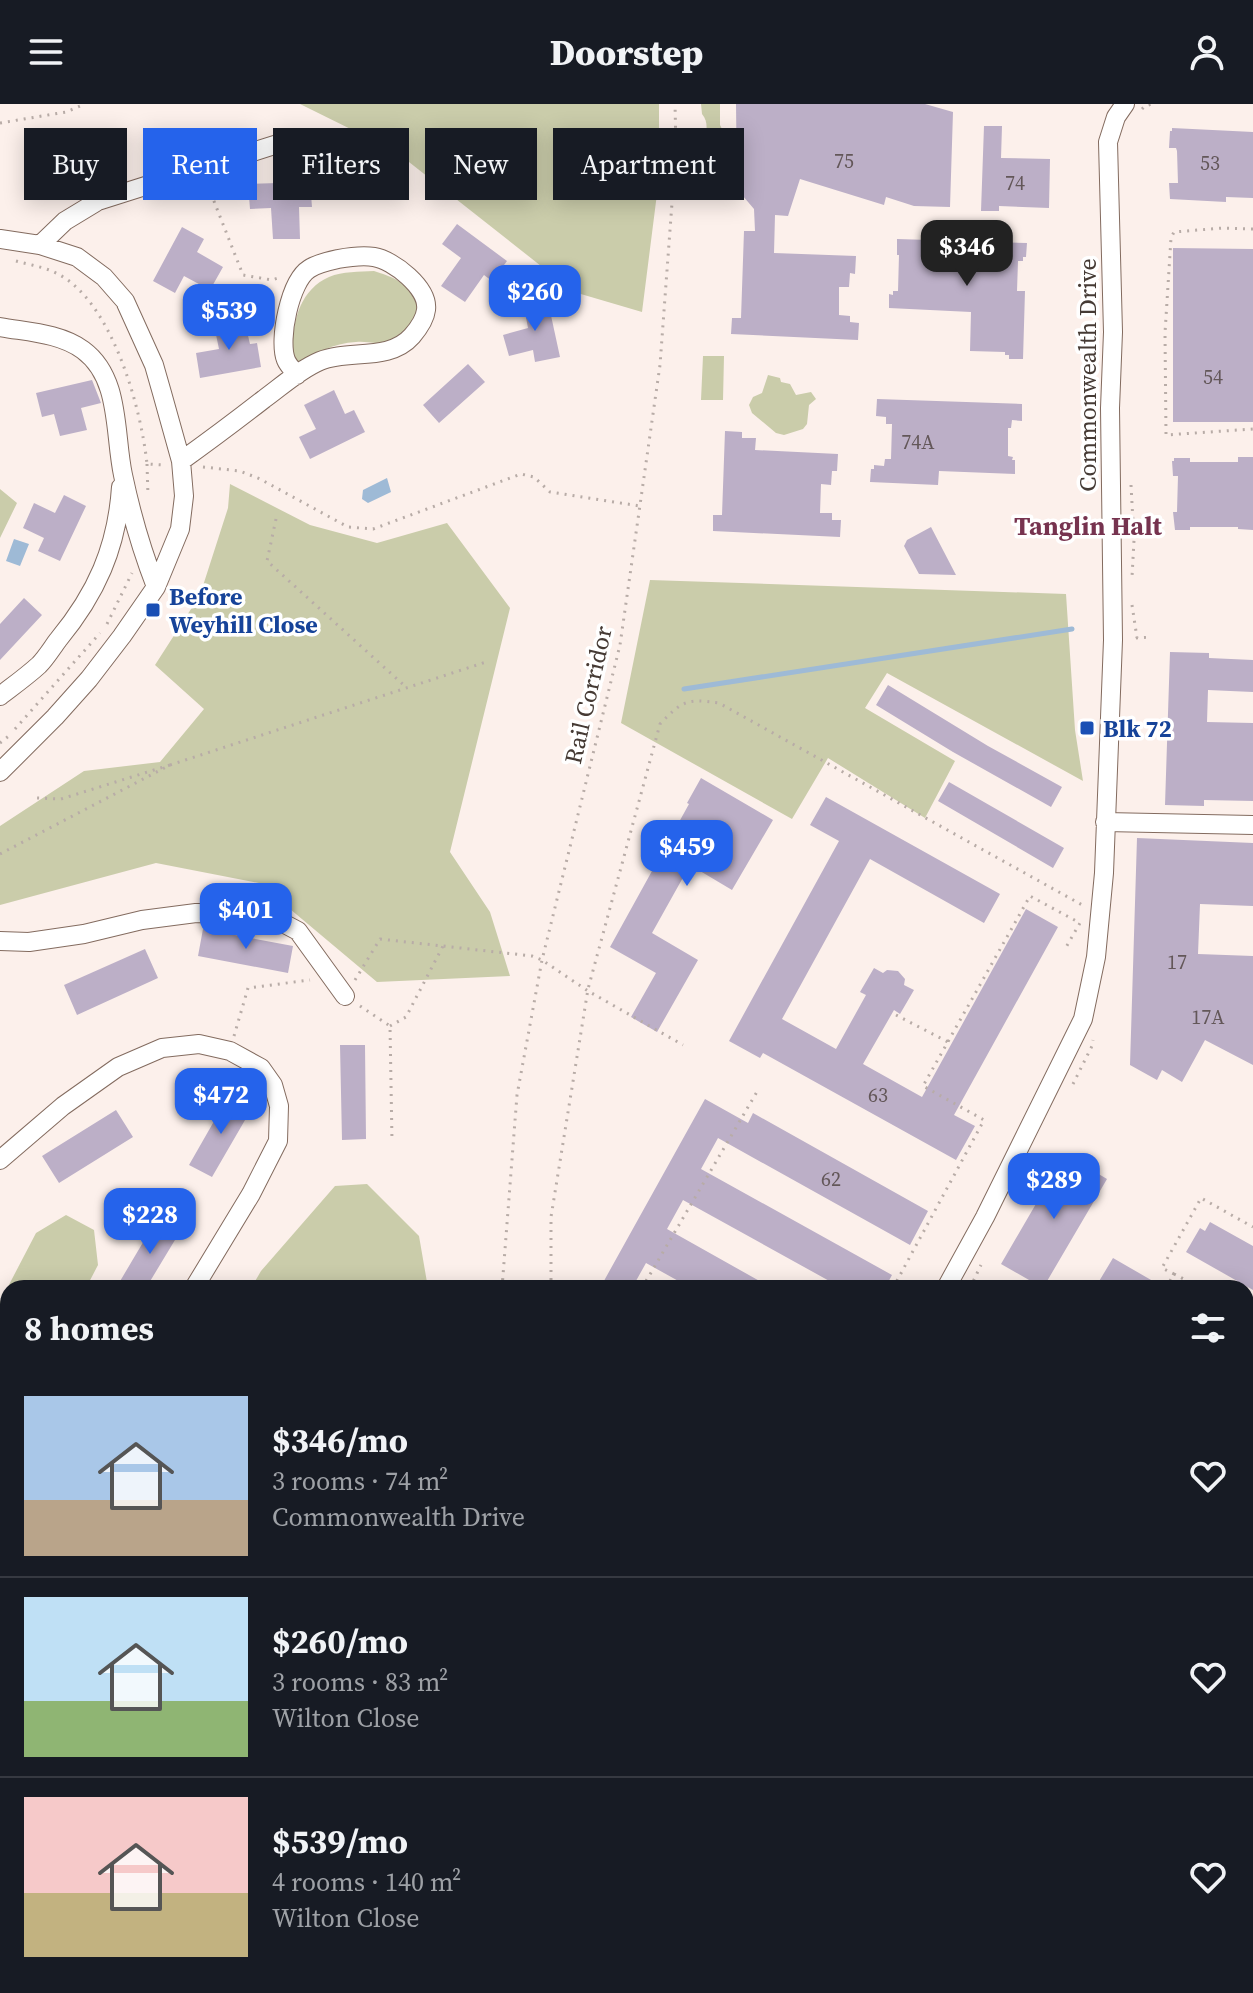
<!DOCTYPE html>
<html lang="en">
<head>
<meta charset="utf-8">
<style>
  :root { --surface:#171b24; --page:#242831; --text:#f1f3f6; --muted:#9ea1a6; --line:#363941; --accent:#2563eb }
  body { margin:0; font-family:"Source Serif 4",serif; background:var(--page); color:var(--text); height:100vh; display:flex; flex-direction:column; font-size:30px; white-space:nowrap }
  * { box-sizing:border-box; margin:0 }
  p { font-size:26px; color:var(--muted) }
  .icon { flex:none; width:44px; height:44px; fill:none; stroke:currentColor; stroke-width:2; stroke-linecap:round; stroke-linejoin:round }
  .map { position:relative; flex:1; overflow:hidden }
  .drawer { position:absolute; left:0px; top:1176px; width:1254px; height:714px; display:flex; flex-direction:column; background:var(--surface); border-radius:24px 24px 0 0; box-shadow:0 4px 20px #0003 }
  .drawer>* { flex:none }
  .banner { position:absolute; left:24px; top:24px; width:800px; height:72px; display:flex; gap:16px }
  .price { position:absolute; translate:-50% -68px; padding:0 18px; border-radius:16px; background:var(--accent); color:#fff; font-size:26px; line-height:52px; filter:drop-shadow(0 2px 4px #0008) }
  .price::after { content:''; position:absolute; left:50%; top:48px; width:24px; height:18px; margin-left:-12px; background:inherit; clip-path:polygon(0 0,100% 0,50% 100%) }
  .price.active { background:#222; color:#fff }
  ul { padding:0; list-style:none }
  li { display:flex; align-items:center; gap:24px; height:200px; padding:0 24px }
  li+li { border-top:2px solid var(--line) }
  li span { display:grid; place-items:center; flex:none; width:224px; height:160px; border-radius:0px; color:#555 }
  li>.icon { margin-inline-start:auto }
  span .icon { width:96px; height:96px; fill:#fffc; stroke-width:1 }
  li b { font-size:34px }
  h2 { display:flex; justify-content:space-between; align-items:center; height:96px; padding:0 24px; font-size:34px }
  .pill { padding:0 28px; border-radius:0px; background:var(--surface); box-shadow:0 4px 20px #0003; font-size:28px; line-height:72px }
  .pill.active { background:var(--accent); color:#fff }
  header { display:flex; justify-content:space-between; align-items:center; height:104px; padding:0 24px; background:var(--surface); font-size:36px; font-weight:800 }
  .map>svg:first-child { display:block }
  .green { fill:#caccaa }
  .water { fill:#9ebad6 }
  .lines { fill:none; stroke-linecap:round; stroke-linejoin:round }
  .stream { stroke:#9ebad6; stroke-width:5 }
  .building { fill:#bcafc7 }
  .minor-casing { stroke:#836b5f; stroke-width:20 }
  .path { stroke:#b8aca7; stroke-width:3; stroke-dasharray:2 6; stroke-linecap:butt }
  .minor { stroke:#fff; stroke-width:18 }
  .transit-dot { fill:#1a4fb4; stroke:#fff; stroke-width:3 }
  .labels { text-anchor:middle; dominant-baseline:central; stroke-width:7; stroke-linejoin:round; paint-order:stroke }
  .number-label { font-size:20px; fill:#635759 }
  .street-label { font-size:24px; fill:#453a34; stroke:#fff }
  .transit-label { font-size:24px; font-weight:bold; fill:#164399; stroke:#fff; text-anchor:start }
  .neighbourhood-label { font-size:26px; font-weight:bold; fill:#76334f; stroke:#fff }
</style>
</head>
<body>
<header><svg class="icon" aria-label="menu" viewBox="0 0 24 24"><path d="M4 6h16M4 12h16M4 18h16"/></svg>Doorstep<svg class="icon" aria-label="person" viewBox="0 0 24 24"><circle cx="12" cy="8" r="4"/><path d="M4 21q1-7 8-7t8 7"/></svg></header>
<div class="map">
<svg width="1253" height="1889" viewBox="0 0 1253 1889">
  <rect width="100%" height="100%" fill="#fcf0eb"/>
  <!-- green -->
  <path class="green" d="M300,0h359v74l-17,134 -68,-20 -179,-141z
    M701,0h19v21l3,6 -12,30c-14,-20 3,-32 -9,-47z
    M374,167c29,9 36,15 48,43l-32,31c-11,-1 -23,-4 -34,-3 -22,1 -43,12 -62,24 -4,-33 1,-74 35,-89 14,-6 30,-5 45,-6z
    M703,252h21l-1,44h-22z
    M768,271l12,3 1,4 9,2 6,11 15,-3 5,7 -7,6 -2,19 -4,5 -19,6 -8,-2 -24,-20 -3,-8 4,-8 9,-4z
    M230,380l80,41 67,18 70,-20 63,85 -60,244 40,60 20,64 -133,6 -118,-99 -103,-20 -156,42v-79l84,-55 76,-9 44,-53 -49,-44 45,-70 28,-87z
    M0,385l17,14 -17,35z
    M650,476l416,14 9,136 8,51 -196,-108 -22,35 90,53 -30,57 -97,-60 -36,61 -171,-96z
    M367,1080l52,52 9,52h-177l10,-17 74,-85z
    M66,1111l28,15 4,35 -12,23h-78v110l-5,2 -3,-2v-96l36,-69z
    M477,1882h72l3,4v3h-71z
    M685,1882h141l6,7h-145z"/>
  <!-- water -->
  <path class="water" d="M387,374l4,14 -23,11 -6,-4 1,-9z
    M14,435l15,5 -9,22 -14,-5z"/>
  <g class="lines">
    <!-- stream -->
    <path class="stream" d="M684,585l388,-60"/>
  </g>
  <!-- building -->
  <path class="building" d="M736,0h189l28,8 -3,95 -36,-1 -28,-9 -2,8 -84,-26 -12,37 -13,-1 -1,38 82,3 -1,18 -5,-1 -1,14h-10v28l11,1v6l9,1 -1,17 -127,-6 1,-16h9l3,-87h11l-1,-22 -17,-20z
    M984,22h18l-1,32 49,1 -1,49 -50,-2v5h-18z
    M1172,24l81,4v66l-27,-1v5l-56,-3 -1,-16h9l-1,-32 -1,-3h-7l1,-17h2z
    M310,78l2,25h-13l1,32h-27l-2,-31 -21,1 -2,-25z
    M457,120l50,37 -15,20 -8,-6 -19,27 -24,-16 20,-28 -19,-14z
    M182,123l22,12 -7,13 26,15 -13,23 -26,-14 -9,17 -22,-12z
    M897,135l130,4 -1,14h-3v4h-5l-1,30h8l-2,68h-14v-4h-4v-3l-35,-1 1,-39 -82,-4v-14l4,1v-4h5l1,-36h-2z
    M1173,144l80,1v173h-80z
    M547,193l13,60 -25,5 -2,-12 -24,6 -6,-21 25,-7 -5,-26z
    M244,215l6,25 7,-1 4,24 -61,11 -4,-25 23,-4 -5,-24z
    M468,260l17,18 -46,41 -16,-18z
    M92,276l9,23 -20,5 6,22 -27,6 -6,-22 -12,3 -6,-24z
    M334,286l11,24 9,-4 11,22 -55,27 -11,-22 17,-8 -12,-24z
    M877,295l145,5v17l-10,-1 -1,8h-3v28l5,1 -1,3h3v14l-76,-3 -1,14 -68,-3 1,-13h3v-4l10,1 1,-7h6l1,-35h-6v-7l-10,-1z
    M725,327l17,1v6h14l-1,12 83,4 -1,17h-5l-1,14 -10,-1 -1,29h12v7h9l-1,17 -127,-6v-16h9z
    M1238,353h15v73l-15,-1v-2h-48v3h-15l-2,-18h4l1,-36h-5l-1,-15h2v-3h16v4h48z
    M64,391l22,11 -26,55 -22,-10 6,-13 -21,-10 11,-25 21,10z
    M931,423l25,48 -37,-1 -15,-28 3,-6z
    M24,494l18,17 -42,45v-36z
    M1170,548l39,1v5l44,2v32l-45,-2 -1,32 46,1v78l-49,-1v6l-39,-1z
    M888,581l100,61 74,41 -11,20 -98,-55 -77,-47z
    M701,674l72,42 -41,70 -42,-25 -38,68 46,27 -41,72 -26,-15 25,-44 -46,-26 79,-143 -2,-1z
    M949,678l115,66 -11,20 -115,-67z
    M826,693l174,97 -16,29 -114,-64 -88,160 54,30 30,-54 -6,-3 14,-24 9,5 4,-3 11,1 7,8 -1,6 10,5 -14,24 -6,-4 -31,54 59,33 104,-188 32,18 -104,188 21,11 -19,34 -193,-107 -3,5 -31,-17 110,-200 -29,-16z
    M1137,734l116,5v63l-53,-2 -2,50 55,2v109l-48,-25 -23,42 -20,-12 -5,10 -27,-15z
    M203,825l90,17 -5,27 -90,-17z
    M145,845l13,29 -81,37 -13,-30z
    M340,941h25l1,94 -24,1z
    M229,991l23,13 -40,69 -23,-12z
    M705,995l43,24 5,-10 175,98 -18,34 -192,-107 -17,31 191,106 -7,13h-43l-159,-88 -16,29 105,59h-81l-45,-25 -14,25h-32z
    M116,1006l17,27 -74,46 -17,-27z
    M1065,1050l42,25 -64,109 -42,-24z
    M158,1113l23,13 -35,58h-30z
    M1210,1118l43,24v44l-67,-38 14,-24 5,3z
    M1113,1154l52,30h-70z"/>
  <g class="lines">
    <!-- minor casing -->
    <g class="minor-casing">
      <path id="minor" d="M0,135l40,6 37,12 27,20 21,24 29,64 8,28 19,68 3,35 -4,33 -24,58 -34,49 -33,43 -34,38 -55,55
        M40,141l25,-24 33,-20 189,-60
        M0,223c27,5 60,6 83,23 38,28 31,83 40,125 8,38 19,76 33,112
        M181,357c28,-20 56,-41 83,-62 18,-13 35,-29 56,-38 29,-12 69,1 92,-25 6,-7 13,-17 14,-26 3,-22 -33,-50 -52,-53 -12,-2 -25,0 -36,2 -9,2 -22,5 -29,10 -19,12 -31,71 -23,91 2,5 7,10 11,15
        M0,592c13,-10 27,-20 39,-31 7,-7 13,-17 19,-25 38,-46 59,-92 63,-153
        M1105,718l148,3
        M0,837l29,1 55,-8 58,-14 54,-7 70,1 32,17 47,65
        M0,1056l63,-54 55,-39 44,-19 37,-4 31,7 31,17 12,17 6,21 -1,35 -27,53 -57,94
        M946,1184l39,-71 98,-198 13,-62 8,-84 9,-233 -3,-232 3,-76 -5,-190 8,-25 9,-13
        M0,1574l8,5
        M1246,1602l7,-11
        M388,1882v7
        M841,1882l6,7
        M103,1889l2,-7
        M1016,1889l8,-7"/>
    </g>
    <!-- path -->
    <path class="path" d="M1142,5l3,-3 7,-2
      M0,19l66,-11 19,-8
      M208,82l35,89 29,5 6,-2
      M1253,125l-30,-1 -49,4 -3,6 -6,95 1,102 87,-6
      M16,157c14,4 29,6 42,13 54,28 83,133 89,190l16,1
      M147,360l1,32
      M203,363l37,4 20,8 88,48 25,2 148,-55 13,3 16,15 90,14
      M1131,381l3,55 -2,37
      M276,415l-9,42 140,127
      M1132,501l5,33
      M107,520l25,-51
      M1136,534l16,-1
      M15,625l85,-96
      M0,639l10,-8
      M170,661l316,-103
      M0,750l170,-89 -109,34 -24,-1
      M355,876l25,-41 152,17 10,4 46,31 95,54
      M360,902l30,20 2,115
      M896,911l52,27
      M390,922l16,-9 37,-71
      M234,932l14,-48 62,-8
      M1073,980l19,-38 1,-6
      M1174,1170l27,14
      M502,1184l15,-193 25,-135 78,-315 40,-280 16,-216 -1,-45
      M551,1184v-71l37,-228 72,-265c22,-23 27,-26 59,-21l365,203
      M642,1184l116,-198
      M893,1184l91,-168 -61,-34 107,-190 50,27 -15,26
      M970,1184l11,-23
      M1166,1184l8,-14 -12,-6 39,-70 52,29
      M1246,1208l7,4
      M1246,1287l7,4
      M1246,1366l7,4
      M1246,1451l7,4
      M637,1882l2,7
      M697,1882l2,7
      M813,1882l5,7
      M252,1889l1,-7"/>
    <!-- minor -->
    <use href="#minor" class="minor"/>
  </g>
  <!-- markers -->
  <g class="transit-dot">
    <rect x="145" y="498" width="16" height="16" rx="4"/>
    <rect x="1079" y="616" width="16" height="16" rx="4"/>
  </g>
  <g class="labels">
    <!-- number labels -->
    <g class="number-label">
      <text x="844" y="57">75</text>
      <text x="1210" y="59">53</text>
      <text x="1015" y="79">74</text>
      <text x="1213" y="273">54</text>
      <text x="918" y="338">74A</text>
      <text x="1177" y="858">17</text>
      <text x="1208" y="913">17A</text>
      <text x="878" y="991">63</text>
      <text x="831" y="1075">62</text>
    </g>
    <!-- street labels -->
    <g class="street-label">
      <text transform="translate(1087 271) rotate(-90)">Commonwealth Drive</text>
      <text transform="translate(588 591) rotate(-77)">Rail Corridor</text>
    </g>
    <!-- transit labels -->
    <g class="transit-label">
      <text x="169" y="492">Before<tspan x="169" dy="28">Weyhill Close</tspan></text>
      <text x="1103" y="624">Blk 72</text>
    </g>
    <!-- neighbourhood labels -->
    <g class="neighbourhood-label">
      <text x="1088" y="422">Tanglin Halt</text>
    </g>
  </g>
</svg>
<b class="price active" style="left:967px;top:184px">$346</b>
<b class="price" style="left:535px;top:229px">$260</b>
<b class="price" style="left:229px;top:248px">$539</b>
<b class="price" style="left:687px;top:784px">$459</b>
<b class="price" style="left:246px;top:847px">$401</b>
<b class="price" style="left:221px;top:1032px">$472</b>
<b class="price" style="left:1054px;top:1117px">$289</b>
<b class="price" style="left:150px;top:1152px">$228</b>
<div class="banner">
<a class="pill">Buy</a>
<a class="pill active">Rent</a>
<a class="pill">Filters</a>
<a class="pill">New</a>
<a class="pill">Apartment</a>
</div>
<section class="drawer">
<h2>8 homes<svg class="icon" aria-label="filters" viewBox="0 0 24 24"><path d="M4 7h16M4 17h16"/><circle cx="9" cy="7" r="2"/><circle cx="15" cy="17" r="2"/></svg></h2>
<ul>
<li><span style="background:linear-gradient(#a9c7e8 65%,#b9a48a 0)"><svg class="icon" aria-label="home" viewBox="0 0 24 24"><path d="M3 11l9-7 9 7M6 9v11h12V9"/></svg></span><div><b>$346/mo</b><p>3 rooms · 74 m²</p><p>Commonwealth Drive</p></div><svg class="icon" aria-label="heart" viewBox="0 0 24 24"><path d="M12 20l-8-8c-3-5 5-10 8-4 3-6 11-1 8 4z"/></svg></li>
<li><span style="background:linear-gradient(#bfe0f5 65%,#8fb573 0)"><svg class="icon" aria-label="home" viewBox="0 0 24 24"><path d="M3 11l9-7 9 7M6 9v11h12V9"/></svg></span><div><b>$260/mo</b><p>3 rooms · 83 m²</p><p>Wilton Close</p></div><svg class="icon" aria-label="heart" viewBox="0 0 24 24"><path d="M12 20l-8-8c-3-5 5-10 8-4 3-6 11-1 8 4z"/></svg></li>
<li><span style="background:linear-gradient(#f6c9c9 60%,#c2b280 0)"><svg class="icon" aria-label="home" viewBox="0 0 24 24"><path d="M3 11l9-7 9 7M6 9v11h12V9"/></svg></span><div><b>$539/mo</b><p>4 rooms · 140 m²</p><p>Wilton Close</p></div><svg class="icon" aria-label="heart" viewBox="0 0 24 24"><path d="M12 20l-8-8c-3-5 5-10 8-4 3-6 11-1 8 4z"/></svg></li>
</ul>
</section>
</div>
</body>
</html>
